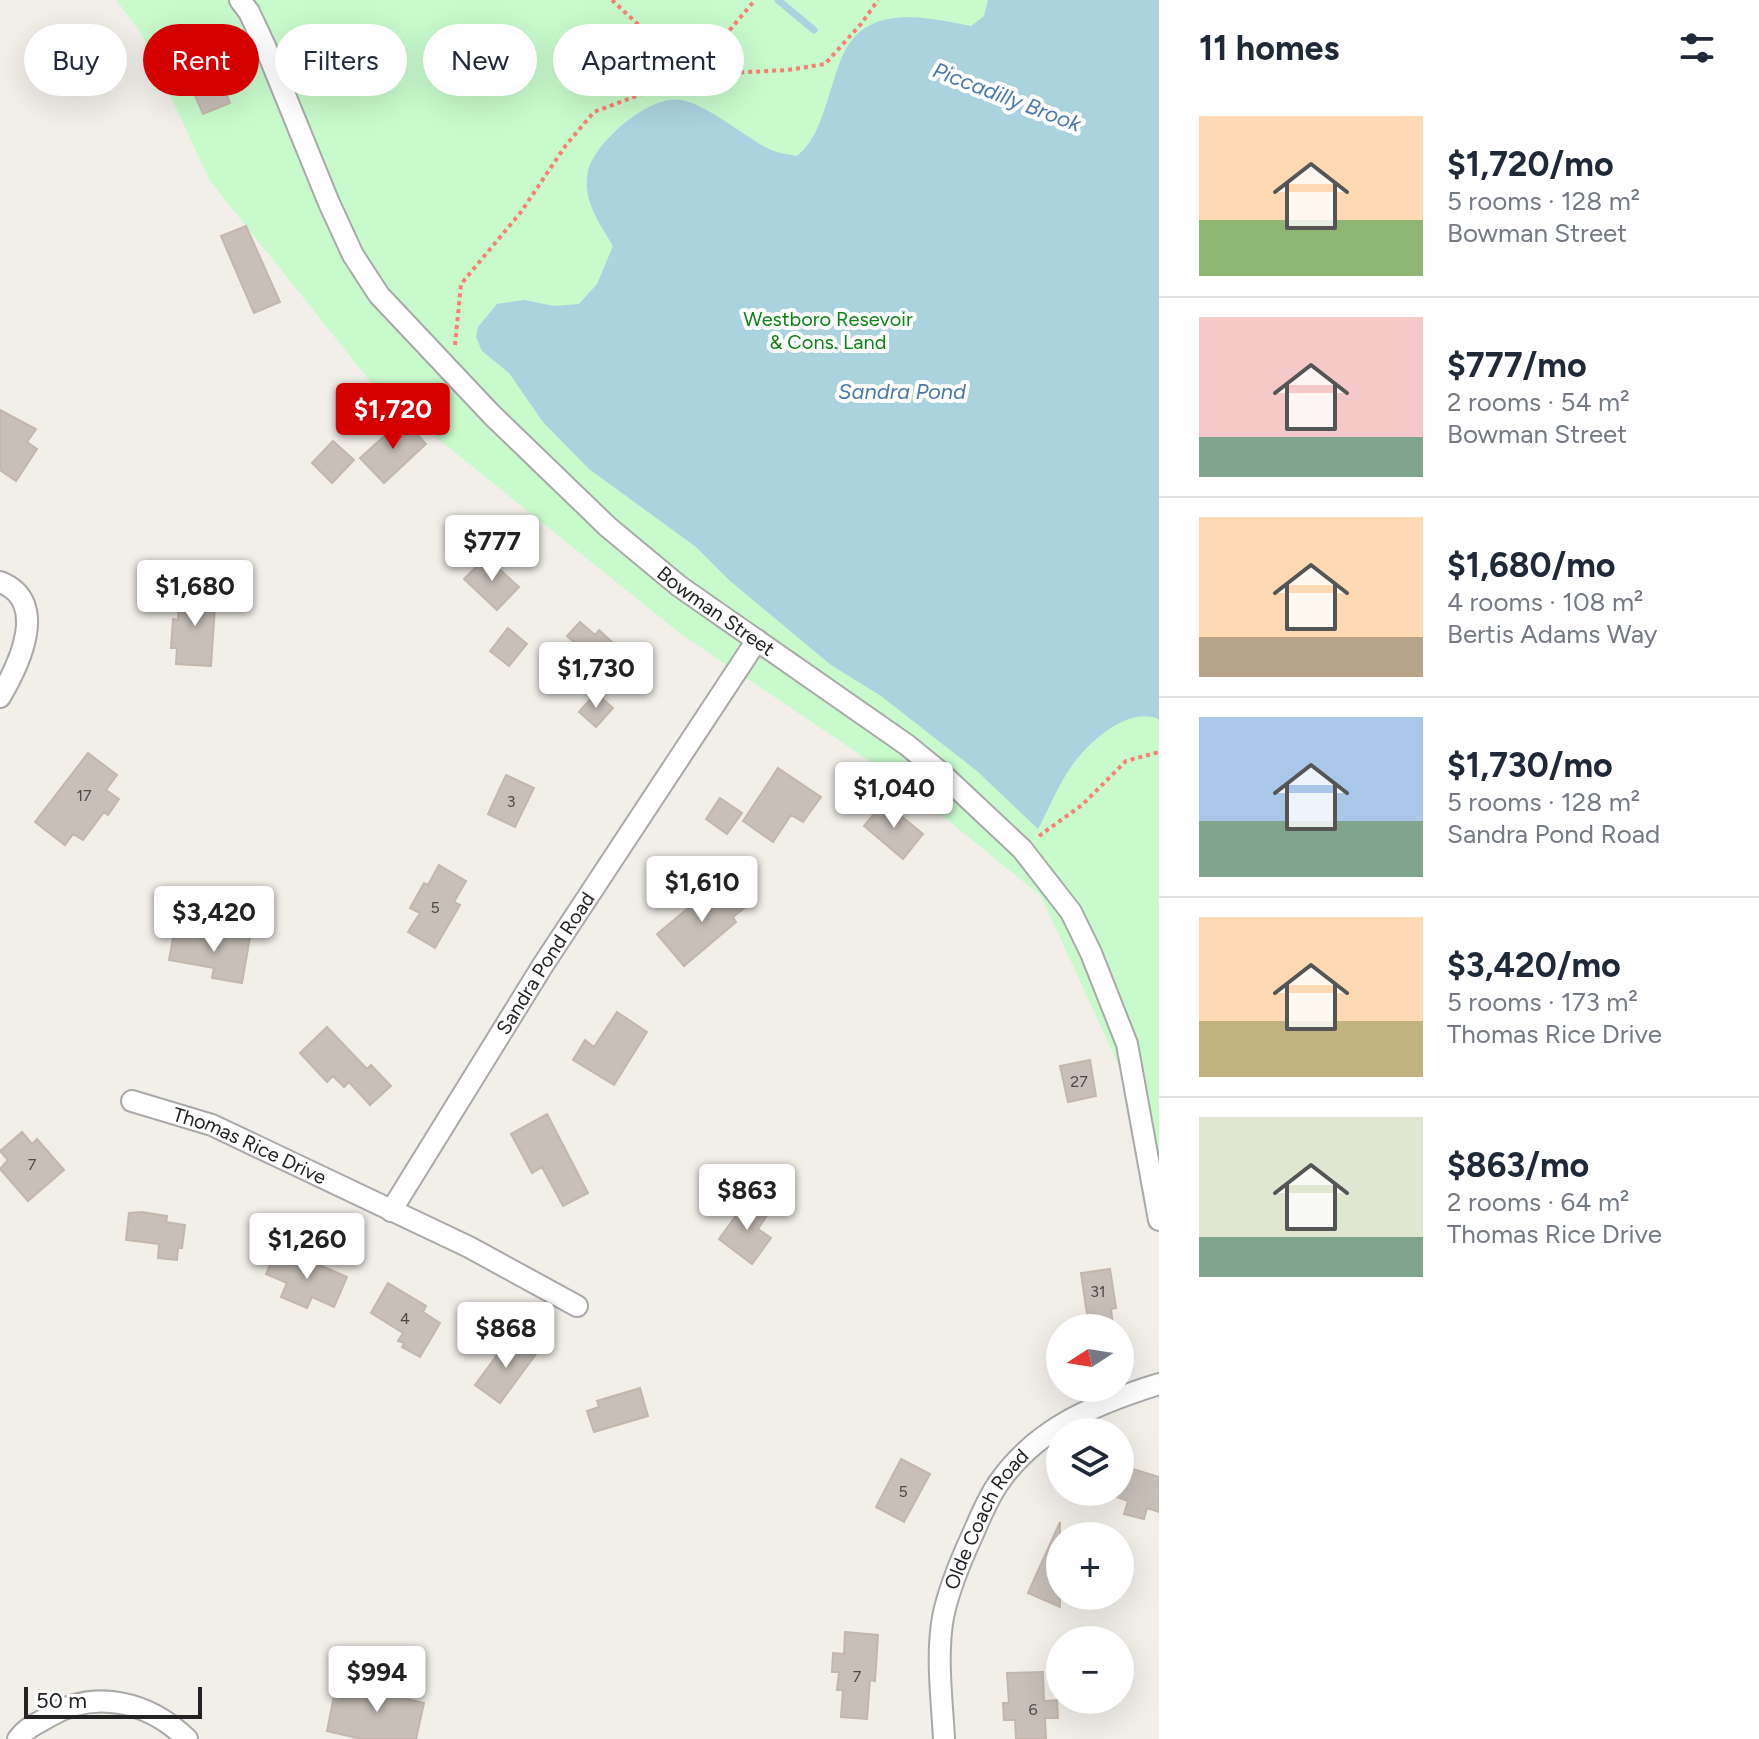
<!DOCTYPE html>
<html lang="en">
<head>
<meta charset="utf-8">
<style>
  :root { --surface:#fff; --page:#f2f2f3; --text:#1f2937; --muted:#747a83; --line:#e0e1e3; --accent:#d40000 }
  body { margin:0; font-family:Figtree,sans-serif; background:var(--page); color:var(--text); height:100vh; display:flex; flex-direction:column; font-size:30px; white-space:nowrap }
  * { box-sizing:border-box; margin:0 }
  p { font-size:26px; color:var(--muted) }
  .icon { flex:none; width:44px; height:44px; fill:none; stroke:currentColor; stroke-width:2; stroke-linecap:round; stroke-linejoin:round }
  .map { position:relative; flex:1; overflow:hidden }
  .details { display:flex; flex-direction:column; background:var(--surface); width:600px }
  .details>* { flex:none }
  .hud { position:absolute; left:24px; top:24px; width:760px; height:72px; display:flex; gap:16px }
  .needle { width:52px; rotate:258deg }
  .fabs { position:absolute; left:1046px; top:1314px; display:grid; gap:16px }
  .fabs a { display:grid; place-items:center; width:88px; height:88px; border-radius:50%; background:var(--surface); box-shadow:0 8px 32px #0002; font-size:40px }
  .scale { position:absolute; left:24px; bottom:20px; width:178px; box-sizing:border-box; padding-left:8px; border:4px solid #222; border-top:0; font-size:22px; line-height:28px; white-space:nowrap; color:#222; -webkit-text-stroke:6px #fff; paint-order:stroke }
  .price { position:absolute; translate:-50% -68px; padding:0 18px; border-radius:8px; background:#fff; color:#222; font-size:26px; line-height:52px; filter:drop-shadow(0 2px 4px #0008) }
  .price::after { content:''; position:absolute; left:50%; top:48px; width:24px; height:18px; margin-left:-12px; background:inherit; clip-path:polygon(0 0,100% 0,50% 100%) }
  .price.on { background:var(--accent); color:#fff }
  ul { padding:0; list-style:none }
  li { display:flex; align-items:center; gap:24px; height:200px; padding:0 40px }
  li+li { border-top:2px solid var(--line) }
  li span { display:grid; place-items:center; flex:none; width:224px; height:160px; border-radius:0px; color:#555 }
  li>.icon { margin-inline-start:auto }
  span .icon { width:96px; height:96px; fill:#fffc; stroke-width:1 }
  li b { font-size:34px }
  h2 { display:flex; justify-content:space-between; align-items:center; height:96px; padding:0 40px; font-size:34px }
  .chip { padding:0 28px; border-radius:36px; background:var(--surface); box-shadow:0 8px 32px #0002; font-size:28px; line-height:72px }
  .chip.on { background:var(--accent); color:#fff }
  main { display:flex; flex:1; min-height:0 }
  .map>svg:first-child { display:block }
  .park { fill:#c8facc }
  .water { fill:#aad3df }
  .lines { fill:none; stroke-linecap:round; stroke-linejoin:round }
  .stream { stroke:#aad3df; stroke-width:7 }
  .building { fill:#c7bfb8; stroke:#c4b6ab; stroke-width:2 }
  .minor-casing { stroke:#a9a9a9; stroke-width:24 }
  .path { stroke:#fa8072; stroke-width:4; stroke-dasharray:4 4; stroke-linecap:butt }
  .minor { stroke:#fff; stroke-width:20 }
  .labels { text-anchor:middle; dominant-baseline:central; stroke-width:8; stroke-linejoin:round; paint-order:stroke }
  .number-label { font-size:16px; fill:#4b4948 }
  .park-label { font-size:20px; fill:#0c8416; stroke:#fff }
  .street-label { font-size:20px; fill:#222; stroke:#fff }
  .water-label { font-size:22px; font-style:italic; fill:#4a7aab; stroke:#fff }
</style>
</head>
<body>
<main>
<div class="map">
<svg width="1159" height="1739" viewBox="0 0 1159 1739">
  <rect width="100%" height="100%" fill="#f2efe9"/>
  <!-- park -->
  <path class="park" d="M116,0h1043v1171l-5,-28 -113,-247 -139,-113 -221,-149 -304,-244 -167,-209 -69,-148z"/>
  <!-- water -->
  <path class="water" d="M988,0h171v719c-31,-13 -71,23 -88,48 -13,18 -22,42 -33,62l-61,-58 -96,-75 -50,-31 -102,-85 -33,-33 -107,-78 -46,-47 -34,-49 -27,-22 -6,-14 2,-10 19,-23 27,-4 30,6 25,-2 18,-20 16,-38c-14,-24 -31,-46 -25,-75 7,-29 62,-77 93,-71 25,4 63,36 86,48 9,5 20,6 30,8 17,-14 23,-33 30,-54 5,-15 9,-32 16,-47 24,-53 84,-37 128,-29l13,-10z"/>
  <g class="lines">
    <!-- stream -->
    <path class="stream" d="M778,0l36,30"/>
  </g>
  <!-- building -->
  <path class="building" d="M209,53l21,50 -27,11 -16,-37 5,-2 -5,-12z
    M246,226l34,76 -26,11 -33,-77z
    M0,410l36,19 -9,13 10,7 -21,32 -16,-11z
    M403,419l23,25 -42,39 -24,-25z
    M333,441l21,19 -22,23 -20,-20z
    M486,557l33,30 -22,23 -33,-31z
    M180,590l36,2 -5,74 -35,-2 1,-16h-6l2,-29 5,1z
    M580,622l15,13 4,-5 26,24 -8,10 5,4 -21,24 -15,-13 9,-9 -17,-16 4,-5 -15,-13z
    M508,628l19,16 -18,22 -19,-15z
    M596,693l17,15 -17,19 -17,-15z
    M88,753l29,22 -11,15 13,9 -11,16 -4,-3 -21,28 -10,-6 -8,11 -30,-23z
    M778,768l43,29 -18,25 -12,-7 -18,27 -30,-21z
    M506,775l28,13 -19,39 -27,-13z
    M720,798l22,15 -15,21 -21,-15z
    M884,802l39,32 -20,25 -39,-33z
    M439,865l27,16 -12,21 6,3 -25,43 -27,-16 12,-19 -10,-5 14,-25 4,2z
    M731,884l17,21 -15,12 3,5 -52,44 -27,-32 48,-40 6,7z
    M220,931l30,6 -8,46 -30,-5 2,-10 -45,-8 5,-27 29,6 1,-5 15,3z
    M617,1012l30,20 -33,53 -41,-25 12,-20 9,7z
    M327,1027l40,42 4,-4 20,21 -21,19 -21,-23 -5,5 -11,-11 -6,6 -27,-29z
    M1090,1060l6,36 -28,6 -8,-36z
    M547,1114l41,79 -25,13 -21,-39 -10,6 -21,-39z
    M22,1132l10,12 5,-5 27,31 -36,31 -28,-32 8,-9 -8,-9z
    M748,1199l20,15 -10,15 13,9 -19,26 -33,-25z
    M142,1212l25,4 -1,6 19,3 -3,23h-4l-1,12 -19,-2 1,-14 -33,-4 3,-27z
    M276,1252l28,12 2,-5 41,18 -13,30 -22,-10 -5,11 -26,-11 6,-14 -21,-9z
    M1110,1269l6,39 -5,1 2,16 -24,3 -8,-55z
    M388,1283l38,23 -3,6 17,11 -20,34 -18,-10 2,-4 -6,-2 5,-8 -32,-20z
    M511,1336l25,18 -36,49 -25,-18z
    M640,1388l8,28 -54,16 -7,-21 12,-4 -2,-6z
    M901,1459l29,15 -26,48 -28,-15z
    M1123,1466l36,11v35l-12,-4 -3,11 -20,-5 4,-13 -14,-5 2,-4h4z
    M1060,1522v85l-32,-14z
    M845,1632l33,3 -3,46 -5,-1 -3,39 -26,-2 2,-27h-6l2,-18h-7l1,-19 11,1z
    M1043,1672l1,29 13,-1 1,18h-13l1,21h-30l-1,-19h-11l-1,-17h6l-2,-30z
    M392,1674l19,4 -5,21 18,4 -8,36h-55l-34,-8 8,-40 37,8 1,-5 14,3z"/>
  <g class="lines">
    <!-- minor casing -->
    <g class="minor-casing">
      <g id="minor">
        <path id="s1" d="M240,0l9,12 16,34 64,157 24,52 26,40 113,120 116,112 71,59 228,159 33,27 82,77 49,63 20,41 36,91 32,176"/>
        <path d="M0,582c50,19 19,83 0,115"/>
        <path id="s2" d="M132,1101l80,24 257,122 108,59"/>
        <path id="s3" d="M391,1211l152,-246 214,-325"/>
        <path d="M18,1739c9,-12 17,-14 30,-22 47,-29 101,-15 139,22"/>
        <path id="s4" d="M944,1739c-2,-40 -8,-82 -1,-122 6,-29 17,-55 29,-81 8,-18 16,-39 28,-55 38,-54 98,-78 159,-97"/>
      </g>
    </g>
    <!-- path -->
    <path class="path" d="M612,0l80,75 63,-75
      M455,345l6,-61 60,-72 45,-67 28,-33 98,-37 96,-5 37,-6 36,-40 17,-24
      M1039,836l43,-31 44,-44 33,-9"/>
    <!-- minor -->
    <use href="#minor" class="minor"/>
  </g>
  <g class="labels">
    <!-- number labels -->
    <g class="number-label">
      <text x="84" y="795">17</text>
      <text x="511" y="801">3</text>
      <text x="435" y="907">5</text>
      <text x="1079" y="1081">27</text>
      <text x="32" y="1164">7</text>
      <text x="1098" y="1291">31</text>
      <text x="405" y="1318">4</text>
      <text x="903" y="1491">5</text>
      <text x="857" y="1676">7</text>
      <text x="1033" y="1709">6</text>
    </g>
    <!-- park labels -->
    <g class="park-label">
      <text x="828" y="319">Westboro Resevoir<tspan x="828" dy="23">&amp; Cons. Land</tspan></text>
    </g>
    <!-- street labels -->
    <g class="street-label">
      <text stroke="none"><textPath href="#s1" startOffset="790">Bowman Street</textPath></text>
      <text stroke="none"><textPath href="#s3" startOffset="292">Sandra Pond Road</textPath></text>
      <text stroke="none"><textPath href="#s2" startOffset="126">Thomas Rice Drive</textPath></text>
      <text stroke="none"><textPath href="#s4" startOffset="230">Olde Coach Road</textPath></text>
    </g>
    <!-- water labels -->
    <g class="water-label">
      <text transform="translate(1007 97) rotate(21)">Piccadilly Brook</text>
      <text x="902" y="391">Sandra Pond</text>
    </g>
  </g>
</svg>
<div class="fabs">
<a><svg class="needle" viewBox="-14 -14 28 28"><path d="M0-13l5 13h-10z" fill="#e53935"/><path d="M0 13l5-13h-10z" fill="#747a83"/></svg></a>
<a><svg class="icon" aria-label="layers" viewBox="0 0 24 24"><path d="M12 4l9 5-9 5-9-5zM3 14l9 5 9-5"/></svg></a>
<a>+</a>
<a>−</a>
</div>
<div class="scale">50 m</div>
<b class="price on" style="left:393px;top:451px">$1,720</b>
<b class="price" style="left:492px;top:583px">$777</b>
<b class="price" style="left:195px;top:628px">$1,680</b>
<b class="price" style="left:596px;top:710px">$1,730</b>
<b class="price" style="left:894px;top:830px">$1,040</b>
<b class="price" style="left:702px;top:924px">$1,610</b>
<b class="price" style="left:214px;top:954px">$3,420</b>
<b class="price" style="left:747px;top:1232px">$863</b>
<b class="price" style="left:307px;top:1281px">$1,260</b>
<b class="price" style="left:506px;top:1370px">$868</b>
<b class="price" style="left:377px;top:1714px">$994</b>
<div class="hud">
<a class="chip">Buy</a>
<a class="chip on">Rent</a>
<a class="chip">Filters</a>
<a class="chip">New</a>
<a class="chip">Apartment</a>
</div>
</div>
<section class="details">
<h2>11 homes<svg class="icon" aria-label="filters" viewBox="0 0 24 24"><path d="M4 7h16M4 17h16"/><circle cx="9" cy="7" r="2"/><circle cx="15" cy="17" r="2"/></svg></h2>
<ul>
<li><span style="background:linear-gradient(#ffd9b3 65%,#8fb573 0)"><svg class="icon" aria-label="home" viewBox="0 0 24 24"><path d="M3 11l9-7 9 7M6 9v11h12V9"/></svg></span><div><b>$1,720/mo</b><p>5 rooms · 128 m²</p><p>Bowman Street</p></div></li>
<li><span style="background:linear-gradient(#f6c9c9 75%,#7fa58c 0)"><svg class="icon" aria-label="home" viewBox="0 0 24 24"><path d="M3 11l9-7 9 7M6 9v11h12V9"/></svg></span><div><b>$777/mo</b><p>2 rooms · 54 m²</p><p>Bowman Street</p></div></li>
<li><span style="background:linear-gradient(#ffd9b3 75%,#b9a48a 0)"><svg class="icon" aria-label="home" viewBox="0 0 24 24"><path d="M3 11l9-7 9 7M6 9v11h12V9"/></svg></span><div><b>$1,680/mo</b><p>4 rooms · 108 m²</p><p>Bertis Adams Way</p></div></li>
<li><span style="background:linear-gradient(#a9c7e8 65%,#7fa58c 0)"><svg class="icon" aria-label="home" viewBox="0 0 24 24"><path d="M3 11l9-7 9 7M6 9v11h12V9"/></svg></span><div><b>$1,730/mo</b><p>5 rooms · 128 m²</p><p>Sandra Pond Road</p></div></li>
<li><span style="background:linear-gradient(#ffd9b3 65%,#c2b280 0)"><svg class="icon" aria-label="home" viewBox="0 0 24 24"><path d="M3 11l9-7 9 7M6 9v11h12V9"/></svg></span><div><b>$3,420/mo</b><p>5 rooms · 173 m²</p><p>Thomas Rice Drive</p></div></li>
<li><span style="background:linear-gradient(#dfe7d0 75%,#7fa58c 0)"><svg class="icon" aria-label="home" viewBox="0 0 24 24"><path d="M3 11l9-7 9 7M6 9v11h12V9"/></svg></span><div><b>$863/mo</b><p>2 rooms · 64 m²</p><p>Thomas Rice Drive</p></div></li>
</ul>
</section>
</main>
</body>
</html>
